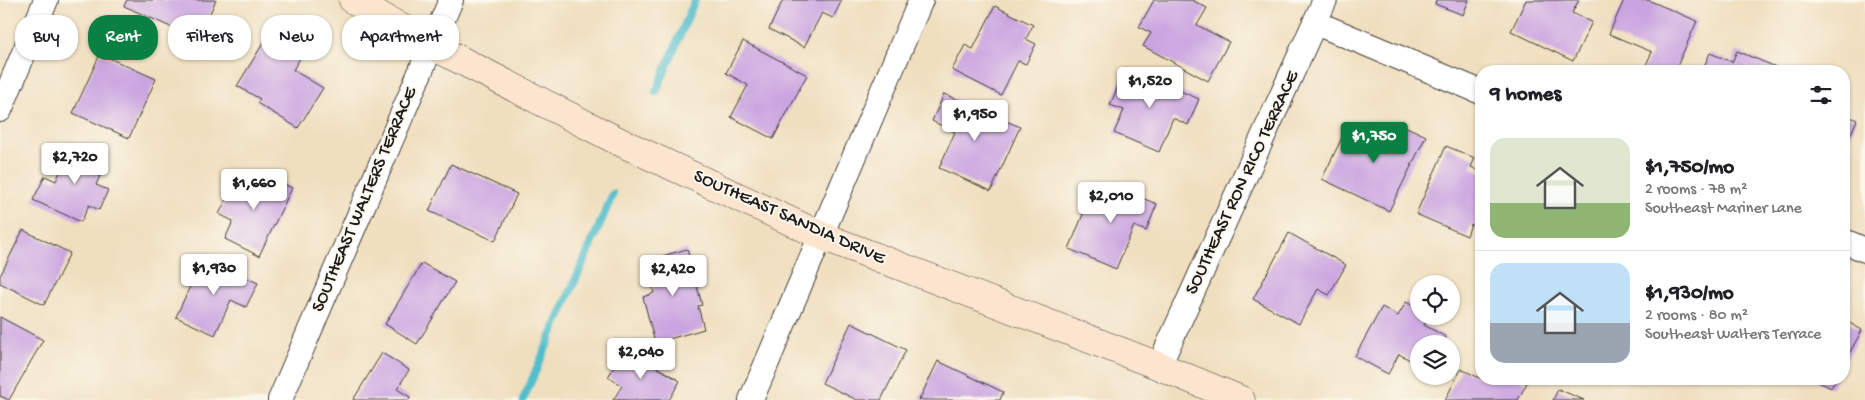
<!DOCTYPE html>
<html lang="en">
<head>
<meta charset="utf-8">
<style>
  :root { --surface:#fff; --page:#f6f6f6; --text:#202124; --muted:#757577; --line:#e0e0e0; --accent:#0b8043 }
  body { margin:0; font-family:"Gochi Hand",sans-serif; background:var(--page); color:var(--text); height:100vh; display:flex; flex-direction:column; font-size:19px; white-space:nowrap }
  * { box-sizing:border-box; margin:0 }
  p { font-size:16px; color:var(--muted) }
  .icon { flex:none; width:28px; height:28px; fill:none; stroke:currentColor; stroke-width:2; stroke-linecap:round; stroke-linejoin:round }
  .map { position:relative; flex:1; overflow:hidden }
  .sheet { position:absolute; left:1475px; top:65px; width:375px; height:320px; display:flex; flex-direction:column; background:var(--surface); border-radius:20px; box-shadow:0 1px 4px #0004 }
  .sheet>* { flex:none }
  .banner { position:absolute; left:15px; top:15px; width:475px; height:45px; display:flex; gap:10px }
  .controls { position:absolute; left:1410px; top:275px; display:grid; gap:10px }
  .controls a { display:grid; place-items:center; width:50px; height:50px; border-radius:50%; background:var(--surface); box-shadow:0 1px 4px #0004; font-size:25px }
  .price { position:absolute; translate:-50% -42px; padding:0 11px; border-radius:5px; background:#fff; color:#222; font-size:16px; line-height:32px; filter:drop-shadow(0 1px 2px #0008) }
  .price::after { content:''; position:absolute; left:50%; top:30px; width:15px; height:11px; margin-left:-8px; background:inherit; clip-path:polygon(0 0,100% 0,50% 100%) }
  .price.active { background:var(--accent); color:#fff }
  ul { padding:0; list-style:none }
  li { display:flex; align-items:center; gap:15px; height:125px; padding:0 15px }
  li+li { border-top:1px solid var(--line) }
  li span { display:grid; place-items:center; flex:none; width:140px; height:100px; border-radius:15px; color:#555 }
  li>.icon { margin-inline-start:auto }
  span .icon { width:60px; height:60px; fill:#fffc; stroke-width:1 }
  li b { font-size:21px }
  h2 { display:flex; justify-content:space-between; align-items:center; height:60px; padding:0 15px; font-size:21px }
  .chip { padding:0 18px; border-radius:20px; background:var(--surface); box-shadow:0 1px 4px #0004; font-size:18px; line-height:45px }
  .chip.active { background:var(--accent); color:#fff }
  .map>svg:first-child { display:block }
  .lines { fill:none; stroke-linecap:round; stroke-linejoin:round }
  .stream { stroke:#51becc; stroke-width:8 }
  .building { fill:#caa4e0 }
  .street-casing { stroke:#3c3934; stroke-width:26 }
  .secondary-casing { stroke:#3c3934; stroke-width:29 }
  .street { stroke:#fff; stroke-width:24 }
  .secondary { stroke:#fce5cf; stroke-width:28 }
  .labels { text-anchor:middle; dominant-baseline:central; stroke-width:4; stroke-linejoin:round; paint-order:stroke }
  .street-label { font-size:19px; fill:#1c1c1c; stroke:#fbf7ec }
</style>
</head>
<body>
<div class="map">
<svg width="1865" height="400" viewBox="0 0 1865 400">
  <rect width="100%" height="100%" fill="#fbf7ec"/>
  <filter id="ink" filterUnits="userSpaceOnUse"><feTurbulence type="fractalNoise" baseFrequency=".02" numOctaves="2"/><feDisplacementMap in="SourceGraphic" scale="10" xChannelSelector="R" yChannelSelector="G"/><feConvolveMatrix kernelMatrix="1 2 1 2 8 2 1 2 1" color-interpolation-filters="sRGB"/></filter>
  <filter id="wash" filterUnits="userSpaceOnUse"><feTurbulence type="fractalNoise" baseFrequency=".0096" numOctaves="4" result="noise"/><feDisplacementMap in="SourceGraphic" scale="20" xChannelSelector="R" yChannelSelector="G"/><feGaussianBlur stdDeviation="1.12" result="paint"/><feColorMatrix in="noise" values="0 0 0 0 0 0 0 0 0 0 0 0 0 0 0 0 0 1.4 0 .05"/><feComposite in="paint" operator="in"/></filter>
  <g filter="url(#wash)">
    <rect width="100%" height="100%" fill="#f0dfbf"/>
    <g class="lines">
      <!-- stream -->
      <path class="stream" d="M656,92l39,-92
        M523,400l90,-206"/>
    </g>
    <g id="blocks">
      <!-- building -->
      <path class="building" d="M127,0h89l-20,44 -14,-6 2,-5 -60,-27z
        M783,0h59l-9,18 -11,-5 -18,34 -35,-18z
        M1154,0h38l15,8 -10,17 32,17 -21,39 -65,-35 8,-13 -12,-6z
        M1436,0h33l-6,15 -28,-11z
        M1526,0h53l-7,13 20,9 -19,39 -62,-30z
        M1624,0h24l49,21 -22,50h-32l9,-19 -43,-18z
        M995,6l38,19 -7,14 10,5 -10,20 -8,-3 -17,34 -49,-25 13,-25 8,4z
        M270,32l34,20 -11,18 30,18 -25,40 -41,-25 3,-4 -23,-13z
        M743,41l64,34 -34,64 -42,-22 17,-32 -22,-12z
        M1737,51l39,16 -2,4h-72l8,-18 22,9z
        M100,54l56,25 -27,59 -56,-25z
        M1126,68l73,31 -11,26 -15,-7 -14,34 -45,-19 10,-23 -14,-5z
        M944,94l76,33 -29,64 -52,-23 16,-36 -23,-11z
        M1844,114l13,6 -13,29z
        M1396,122l30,14 -37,75 -67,-32 26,-54 37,18z
        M73,144l34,16 -11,25 12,5 -9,20 -10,-5 -8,17 -48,-22 12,-24 11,5z
        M1446,146l29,12 -4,9 10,5v57l-10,-5 -4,12 -51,-22z
        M451,164l66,30 -22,47 -66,-30z
        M255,170l37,18 -33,68 -34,-17 8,-18 -14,-7 15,-30 12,6z
        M1102,182l55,22 -11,27 -12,-5 -18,43 -47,-20 21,-52 5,2z
        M23,230l47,23 -26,52 -44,-22v-7z
        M1289,233l57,32 -17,30 -11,-6 -19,35 -46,-25z
        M687,249l15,56 -4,1 6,23 -49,14 -12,-46 11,-4 -9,-32z
        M203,258l55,25 -12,24 -15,-7 -16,35 -39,-18z
        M422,263l33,19 -38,62 -32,-20z
        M1406,302l13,7v7h10l-5,9 22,12 -4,7h-23v21l-20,-11 -11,20 -33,-18 27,-49 16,9z
        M0,317l43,23 -34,60 -9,-4z
        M1844,320l18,10 -18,33z
        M851,323l55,27 -25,50h-24l-35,-17z
        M625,348l55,33 -11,19h-56l9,-14 -14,-9z
        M382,353l27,17 -12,19 13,8 -1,3h-56z
        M938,361l65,31 -3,8h-81z
        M1461,369l21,10h36l9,4 -9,17h-73z
        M1813,379h23l-5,9z
        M1558,389l26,11h-31z"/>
    </g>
  </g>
  <g filter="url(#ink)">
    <use href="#blocks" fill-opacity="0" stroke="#3c3934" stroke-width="1"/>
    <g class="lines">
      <!-- street casing -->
      <g class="street-casing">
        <path id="street" d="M1316,23l165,69
          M0,110l46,-110
          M1844,241l21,9
          M1159,366l166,-366
          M280,400l171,-400
          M751,400l170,-400"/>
      </g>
      <!-- secondary casing -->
      <g class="secondary-casing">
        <path id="secondary" d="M353,0l78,45 187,96 204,95 337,130 82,34"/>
      </g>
      <!-- street -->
      <use href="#street" class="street"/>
      <!-- secondary -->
      <use href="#secondary" class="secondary"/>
    </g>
  </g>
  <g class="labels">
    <!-- street labels -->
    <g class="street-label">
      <text transform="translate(1243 183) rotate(-65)">SOUTHEAST RON RICO TERRACE</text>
      <text transform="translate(365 200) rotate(-67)">SOUTHEAST WALTERS TERRACE</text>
      <text transform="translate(789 218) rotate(24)">SOUTHEAST SANDIA DRIVE</text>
    </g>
  </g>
</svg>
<div class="controls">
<a><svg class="icon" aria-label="locate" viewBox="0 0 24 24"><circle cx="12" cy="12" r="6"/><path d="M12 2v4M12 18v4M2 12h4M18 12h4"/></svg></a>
<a><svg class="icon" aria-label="layers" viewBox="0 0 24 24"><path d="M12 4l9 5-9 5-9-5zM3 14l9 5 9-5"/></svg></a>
</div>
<b class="price" style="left:1150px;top:109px">$1,520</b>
<b class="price" style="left:975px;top:142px">$1,950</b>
<b class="price active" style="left:1374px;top:164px">$1,750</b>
<b class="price" style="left:75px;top:185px">$2,720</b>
<b class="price" style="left:254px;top:211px">$1,660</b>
<b class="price" style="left:1111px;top:224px">$2,010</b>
<b class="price" style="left:214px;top:296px">$1,930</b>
<b class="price" style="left:673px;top:297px">$2,420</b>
<b class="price" style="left:641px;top:380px">$2,040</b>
<div class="banner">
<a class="chip">Buy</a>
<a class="chip active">Rent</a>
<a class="chip">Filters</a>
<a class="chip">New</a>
<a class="chip">Apartment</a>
</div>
<section class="sheet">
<h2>9 homes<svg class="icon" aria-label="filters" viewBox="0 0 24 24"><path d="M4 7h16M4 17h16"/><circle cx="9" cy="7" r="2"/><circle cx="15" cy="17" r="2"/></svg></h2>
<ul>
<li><span style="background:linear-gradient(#dfe7d0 65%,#8fb573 0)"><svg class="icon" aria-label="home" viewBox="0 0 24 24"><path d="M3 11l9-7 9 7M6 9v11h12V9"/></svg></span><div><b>$1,750/mo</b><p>2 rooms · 78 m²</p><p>Southeast Mariner Lane</p></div></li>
<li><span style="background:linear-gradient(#bfe0f5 60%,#9aa5b1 0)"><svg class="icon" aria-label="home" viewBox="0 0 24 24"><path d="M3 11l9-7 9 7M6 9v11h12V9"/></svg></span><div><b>$1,930/mo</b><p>2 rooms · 80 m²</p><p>Southeast Walters Terrace</p></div></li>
</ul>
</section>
</div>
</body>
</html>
